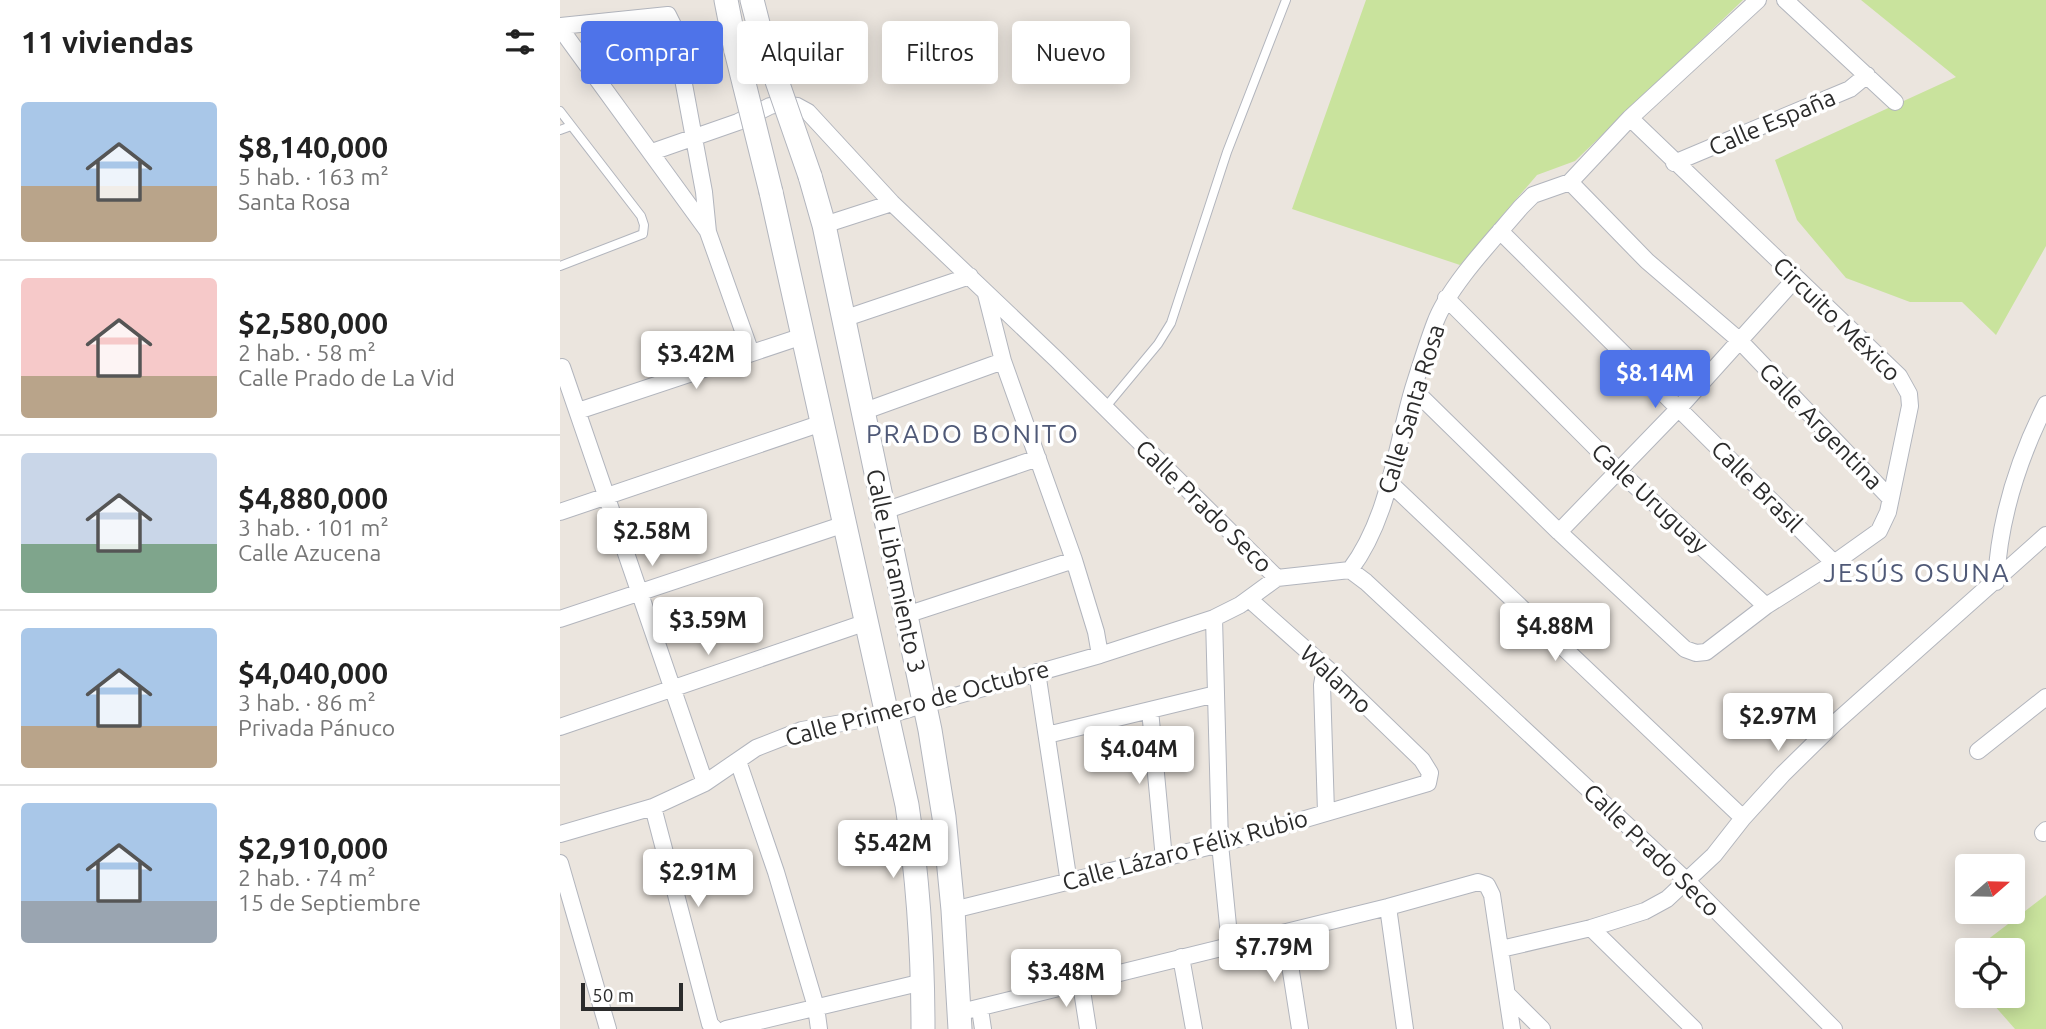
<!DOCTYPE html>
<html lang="es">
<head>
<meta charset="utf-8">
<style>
  :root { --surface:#fff; --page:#f2f2f2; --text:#222; --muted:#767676; --line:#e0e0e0; --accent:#4e73e9 }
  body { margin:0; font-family:Ubuntu,sans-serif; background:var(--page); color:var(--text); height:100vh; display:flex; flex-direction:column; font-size:26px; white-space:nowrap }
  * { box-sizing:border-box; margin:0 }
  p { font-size:23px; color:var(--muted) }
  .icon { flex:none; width:38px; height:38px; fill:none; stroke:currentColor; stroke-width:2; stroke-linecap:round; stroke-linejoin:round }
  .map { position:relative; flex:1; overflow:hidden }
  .panel { display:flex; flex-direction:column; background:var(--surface); width:560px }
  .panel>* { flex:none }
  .hud { position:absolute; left:21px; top:21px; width:665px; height:63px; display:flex; gap:14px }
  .needle { width:46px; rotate:70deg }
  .controls { position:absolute; left:1395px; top:854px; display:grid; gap:14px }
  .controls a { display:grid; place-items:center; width:70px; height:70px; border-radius:7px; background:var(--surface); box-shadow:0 4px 18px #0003; font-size:35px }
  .scale { position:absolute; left:21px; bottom:18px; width:102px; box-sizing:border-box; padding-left:7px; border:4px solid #2b2b2b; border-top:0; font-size:19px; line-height:24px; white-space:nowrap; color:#2b2b2b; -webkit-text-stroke:5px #fff; paint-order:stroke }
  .price { position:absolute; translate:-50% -60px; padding:0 16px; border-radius:7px; background:#fff; color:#222; font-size:23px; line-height:46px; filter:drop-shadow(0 2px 4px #0008) }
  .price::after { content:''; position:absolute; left:50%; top:42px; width:21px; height:16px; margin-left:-10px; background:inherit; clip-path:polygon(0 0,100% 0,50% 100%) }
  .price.selected { background:var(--accent); color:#fff }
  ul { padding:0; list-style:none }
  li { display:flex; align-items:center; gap:21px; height:175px; padding:0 21px }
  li+li { border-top:2px solid var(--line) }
  li span { display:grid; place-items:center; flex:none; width:196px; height:140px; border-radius:7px; color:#555 }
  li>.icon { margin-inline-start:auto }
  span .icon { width:84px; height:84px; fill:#fffc; stroke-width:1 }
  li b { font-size:30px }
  h2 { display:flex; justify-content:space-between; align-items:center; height:84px; padding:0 21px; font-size:30px }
  .pill { padding:0 24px; border-radius:7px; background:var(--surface); box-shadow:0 4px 18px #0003; font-size:24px; line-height:63px }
  .pill.selected { background:var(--accent); color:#fff }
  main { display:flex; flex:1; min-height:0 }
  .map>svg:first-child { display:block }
  .pitch { fill:#c9e39d }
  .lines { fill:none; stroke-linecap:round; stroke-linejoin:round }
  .lane-casing { stroke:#b2b5bd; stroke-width:10 }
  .street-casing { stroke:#b2b5bd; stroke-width:18 }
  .secondary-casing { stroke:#b2b5bd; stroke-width:25 }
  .lane { stroke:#fff; stroke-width:8 }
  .street { stroke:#fff; stroke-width:16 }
  .secondary { stroke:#fff; stroke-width:23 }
  .secondary-bridge-casing { stroke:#b2b5bd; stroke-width:25; stroke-linecap:butt }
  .secondary-bridge { stroke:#fff; stroke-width:23 }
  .labels { text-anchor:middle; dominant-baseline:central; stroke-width:7; stroke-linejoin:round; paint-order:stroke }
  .street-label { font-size:24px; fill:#2b2b2b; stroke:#fff }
  .neighbourhood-label { font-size:26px; letter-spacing:2px; fill:#4f5977; stroke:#fff }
</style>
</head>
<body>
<main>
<section class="panel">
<h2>11 viviendas<svg class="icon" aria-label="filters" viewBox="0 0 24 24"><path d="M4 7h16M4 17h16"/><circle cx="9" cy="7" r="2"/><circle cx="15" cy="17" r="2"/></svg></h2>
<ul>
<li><span style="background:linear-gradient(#a9c7e8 60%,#b9a48a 0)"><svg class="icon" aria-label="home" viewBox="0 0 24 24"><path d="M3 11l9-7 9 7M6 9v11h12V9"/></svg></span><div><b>$8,140,000</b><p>5 hab. · 163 m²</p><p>Santa Rosa</p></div></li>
<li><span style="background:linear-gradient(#f6c9c9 70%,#b9a48a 0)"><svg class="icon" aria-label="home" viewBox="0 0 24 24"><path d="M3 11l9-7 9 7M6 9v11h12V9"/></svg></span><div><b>$2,580,000</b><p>2 hab. · 58 m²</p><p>Calle Prado de La Vid</p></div></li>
<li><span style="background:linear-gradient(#c9d6e8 65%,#7fa58c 0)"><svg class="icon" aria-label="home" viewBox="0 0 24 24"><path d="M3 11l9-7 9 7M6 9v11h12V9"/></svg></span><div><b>$4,880,000</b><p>3 hab. · 101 m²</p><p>Calle Azucena</p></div></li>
<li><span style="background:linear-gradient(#a9c7e8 70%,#b9a48a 0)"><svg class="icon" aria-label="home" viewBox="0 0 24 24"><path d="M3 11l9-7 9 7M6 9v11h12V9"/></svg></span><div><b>$4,040,000</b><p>3 hab. · 86 m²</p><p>Privada Pánuco</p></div></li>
<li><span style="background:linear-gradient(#a9c7e8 70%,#9aa5b1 0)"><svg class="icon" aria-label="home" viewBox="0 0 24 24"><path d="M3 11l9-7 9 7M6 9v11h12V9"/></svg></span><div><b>$2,910,000</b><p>2 hab. · 74 m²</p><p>15 de Septiembre</p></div></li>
</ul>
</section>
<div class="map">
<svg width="1486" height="1029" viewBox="0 0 1486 1029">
  <rect width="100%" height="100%" fill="#ebe5de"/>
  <!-- pitch -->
  <path class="pitch" d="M806,0h377l-168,161 -38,14 -77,90 -168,-56z
    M1301,0h185v246l-50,89 -34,-33h-52l-64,-24 -49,-58 -22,-60 181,-83z
    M1486,895v134h-31l-29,-33h26v-46h-38z"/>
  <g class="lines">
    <!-- lane casing -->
    <g class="lane-casing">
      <path id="lane" d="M0,111l81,105 3,9 -1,9 -83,32
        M0,130l11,-4
        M544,409l54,-65 13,-21 56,-171 59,-152"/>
    </g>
    <!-- street casing -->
    <g class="street-casing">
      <path id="street" d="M1225,0l110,102
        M0,26l108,-11 5,10 31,167 4,40 43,121
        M0,28l147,202
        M92,152l86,-30 32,-16 11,-2 16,2 11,6 84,91 165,157 220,218
        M1114,163l176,-74 17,-14
        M1010,182l77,79 92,79 151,158
        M264,225l68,-22
        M940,231l334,332
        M426,294l17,67 71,199 22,72 4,23
        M886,298l172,172 148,136
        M283,319l127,-43
        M2,367l143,416
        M853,389l146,143 126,117 11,4 10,-1 60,-46 68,-43 45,-32 9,-19 22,-106 -1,-12 -10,-18 -269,-258
        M18,411l225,-75
        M302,412l141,-51
        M830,483l353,335
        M324,511l154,-53
        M0,512l262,-89
        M999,532l120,-124 117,-130
        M790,570c39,-52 45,-120 63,-181 7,-22 14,-45 22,-66 14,-38 60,-85 86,-116l12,-12 37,-13 60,-64 128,-118
        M717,578l73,-8 16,12 320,298 148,149
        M1436,582c3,-63 22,-122 50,-178
        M346,615l168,-55
        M654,618l6,226 10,102
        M0,619l285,-95
        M477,672l32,211
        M590,710l14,149
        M0,727l307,-105
        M487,735l169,-41
        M1418,751l68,-54
        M178,761l38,111 40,135 3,22
        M93,807l57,217 5,5
        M766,812l-4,-127 1,-6 7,-8
        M1483,833l3,-3
        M0,834l93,-27 52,-24 51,-35 46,-18 86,-15 212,-60 114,-37 26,-13 37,-27
        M0,863l48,166
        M828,907l17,122
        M393,910l267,-66 208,-61 2,-10 -8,-13 -92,-89 -81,-72
        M1031,928l103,101
        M725,933l15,96
        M941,949l90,-21 54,-17 22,-12 47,-44 29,-37 40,-44 52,-51 211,-188
        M621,957l13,72
        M521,984l7,45
        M948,995l34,34
        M420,1009l3,20
        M401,1012l427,-105 90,-25 9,3 5,10 20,134
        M166,1029l197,-47"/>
    </g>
    <!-- secondary casing -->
    <g class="secondary-casing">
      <path id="secondary" d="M166,0l10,51
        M192,0l9,35
        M250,176l14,49 106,505 14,87 9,93 7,119
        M211,192l136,613c11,74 16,149 16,224"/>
    </g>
    <!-- lane -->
    <use href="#lane" class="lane"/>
    <!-- street -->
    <use href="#street" class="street"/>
    <!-- secondary -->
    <use href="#secondary" class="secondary"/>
    <!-- secondary-bridge casing -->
    <g class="secondary-bridge-casing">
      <path id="secondary-bridge" d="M201,35l49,141
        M176,51l35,141"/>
    </g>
    <!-- secondary-bridge -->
    <use href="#secondary-bridge" class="secondary-bridge"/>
  </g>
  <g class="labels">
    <!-- street labels -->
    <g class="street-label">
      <text transform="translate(1212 122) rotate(-23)">Calle España</text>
      <text transform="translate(1277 319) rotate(44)">Circuito México</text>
      <text transform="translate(851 409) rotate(-73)">Calle Santa Rosa</text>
      <text transform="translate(1261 426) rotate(46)">Calle Argentina</text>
      <text transform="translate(1197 486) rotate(45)">Calle Brasil</text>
      <text transform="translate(1090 498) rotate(43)">Calle Uruguay</text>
      <text transform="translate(644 506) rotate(44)">Calle Prado Seco</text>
      <text transform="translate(336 571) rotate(78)">Calle Libramiento 3</text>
      <text transform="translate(776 679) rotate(43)">Walamo</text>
      <text transform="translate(357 703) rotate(-15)">Calle Primero de Octubre</text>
      <text transform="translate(625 850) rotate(-15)">Calle Lázaro Félix Rubio</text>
      <text transform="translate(1092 850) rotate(44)">Calle Prado Seco</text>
    </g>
    <!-- neighbourhood labels -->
    <g class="neighbourhood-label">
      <text x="413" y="433">PRADO BONITO</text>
      <text x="1357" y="572">JESÚS OSUNA</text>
    </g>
  </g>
</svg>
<div class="controls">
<a><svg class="needle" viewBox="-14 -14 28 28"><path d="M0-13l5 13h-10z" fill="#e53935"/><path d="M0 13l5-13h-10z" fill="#767676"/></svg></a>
<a><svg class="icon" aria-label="locate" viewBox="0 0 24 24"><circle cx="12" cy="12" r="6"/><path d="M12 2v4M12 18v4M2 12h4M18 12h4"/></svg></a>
</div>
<div class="scale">50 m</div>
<b class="price" style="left:136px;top:391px">$3.42M</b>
<b class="price selected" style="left:1095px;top:410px">$8.14M</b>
<b class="price" style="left:92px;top:568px">$2.58M</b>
<b class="price" style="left:148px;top:657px">$3.59M</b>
<b class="price" style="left:995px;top:663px">$4.88M</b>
<b class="price" style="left:1218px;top:753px">$2.97M</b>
<b class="price" style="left:579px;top:786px">$4.04M</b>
<b class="price" style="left:333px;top:880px">$5.42M</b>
<b class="price" style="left:138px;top:909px">$2.91M</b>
<b class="price" style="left:714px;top:984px">$7.79M</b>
<b class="price" style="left:506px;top:1009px">$3.48M</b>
<div class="hud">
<a class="pill selected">Comprar</a>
<a class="pill">Alquilar</a>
<a class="pill">Filtros</a>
<a class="pill">Nuevo</a>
</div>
</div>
</main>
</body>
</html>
